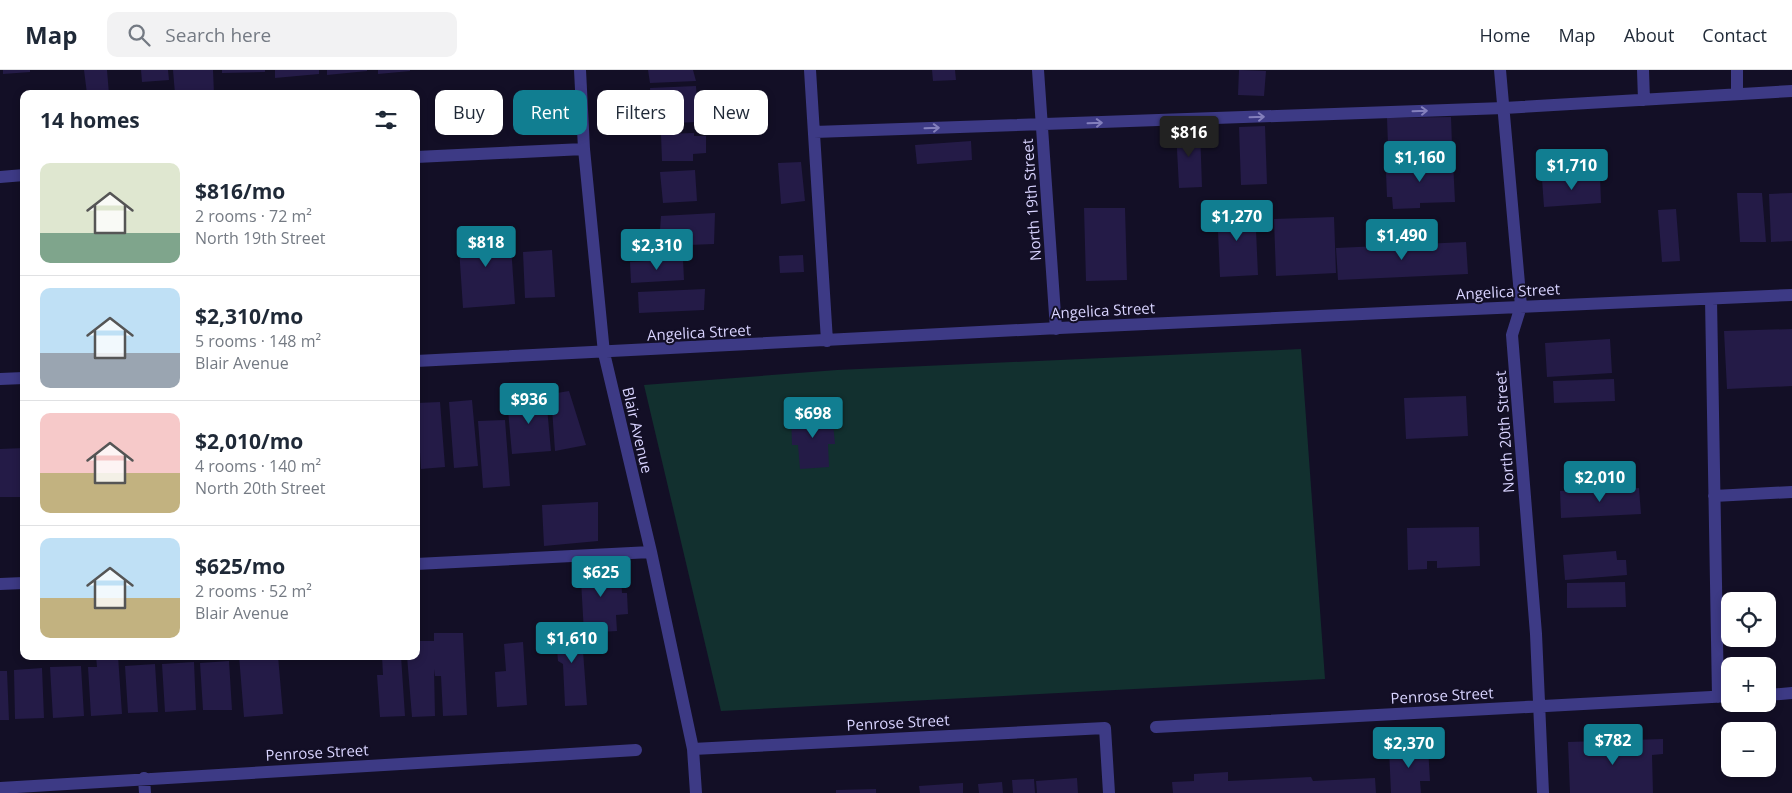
<!DOCTYPE html>
<html lang="en">
<head>
<meta charset="utf-8">
<style>
  :root { --surface:#fff; --page:#f2f2f3; --text:#1f2937; --muted:#747a83; --line:#e0e1e3; --accent:#117e91 }
  body { margin:0; font-family:"Open Sans",sans-serif; background:var(--page); color:var(--text); height:100vh; display:flex; flex-direction:column; font-size:19px; white-space:nowrap }
  * { box-sizing:border-box; margin:0 }
  p { font-size:16px; color:var(--muted) }
  .icon { flex:none; width:28px; height:28px; fill:none; stroke:currentColor; stroke-width:2; stroke-linecap:round; stroke-linejoin:round }
  .map { position:relative; flex:1; overflow:hidden }
  .drawer { position:absolute; left:20px; top:20px; width:400px; height:570px; display:flex; flex-direction:column; background:var(--surface); border-radius:10px; box-shadow:0 2px 8px #0003 }
  .drawer>* { flex:none }
  .top-card { position:absolute; left:435px; top:20px; width:475px; height:45px; display:flex; gap:10px }
  .fabs { position:absolute; left:1721px; top:522px; display:grid; gap:10px }
  .fabs a { display:grid; place-items:center; width:55px; height:55px; border-radius:10px; background:var(--surface); box-shadow:0 2px 8px #0003; font-size:25px }
  .price { position:absolute; translate:-50% -42px; padding:0 11px; border-radius:5px; background:var(--accent); color:#fff; font-size:16px; line-height:32px; filter:drop-shadow(0 1px 2px #0008) }
  .price::after { content:''; position:absolute; left:50%; top:30px; width:15px; height:11px; margin-left:-8px; background:inherit; clip-path:polygon(0 0,100% 0,50% 100%) }
  .price.on { background:#222; color:#fff }
  ul { padding:0; list-style:none }
  li { display:flex; align-items:center; gap:15px; height:125px; padding:0 20px }
  li+li { border-top:1px solid var(--line) }
  li span { display:grid; place-items:center; flex:none; width:140px; height:100px; border-radius:10px; color:#555 }
  li>.icon { margin-inline-start:auto }
  span .icon { width:60px; height:60px; fill:#fffc; stroke-width:1 }
  li b { font-size:21px }
  h2 { display:flex; justify-content:space-between; align-items:center; height:60px; padding:0 20px; font-size:21px }
  .tag { padding:0 18px; border-radius:10px; background:var(--surface); box-shadow:0 2px 8px #0003; font-size:18px; line-height:45px }
  .tag.on { background:var(--accent); color:#fff }
  header { display:flex; align-items:center; gap:30px; box-sizing:border-box; height:70px; padding:0 25px; background:var(--surface); border-bottom:1px solid var(--line) }
  header strong { font-size:24px }
  nav { display:flex; gap:28px; margin-inline-start:auto; font-size:18px }
  .search { width:350px; height:45px; background:var(--page); display:flex; align-items:center; gap:12px; box-sizing:border-box; padding:0 18px; border-radius:10px; color:var(--muted); font-size:19px }
  .map>svg:first-child { display:block }
  .green { fill:#12302f }
  .building { fill:#241b47 }
  .lines { fill:none; stroke-linecap:round; stroke-linejoin:round }
  .minor { stroke:#3d3a85; stroke-width:12 }
  .oneway { stroke:#837fbc }
  .labels { text-anchor:middle; dominant-baseline:central; stroke-width:4; stroke-linejoin:round; paint-order:stroke }
  .street-label { font-size:15px; fill:#d9d4ff; stroke:#130f26 }
</style>
</head>
<body>
<header>
<strong>Map</strong>
<div class="search"><svg class="icon" aria-label="search" viewBox="0 0 24 24"><circle cx="10" cy="10" r="6"/><path d="M15 15l6 6"/></svg>Search here</div>
<nav><a>Home</a><a>Map</a><a>About</a><a>Contact</a></nav>
</header>
<div class="map">
<svg width="1792" height="723" viewBox="0 0 1792 723">
  <rect width="100%" height="100%" fill="#130f26"/>
  <!-- green -->
  <path class="green" d="M1301,279l24,330 -604,32 -77,-326 193,-15z"/>
  <!-- building -->
  <path class="building" d="M3,0h27v2l-27,2z
    M84,0h23l2,24h-22z
    M141,0h27l1,10 -27,2z
    M173,0h40l1,24h-39z
    M222,0h43v2l-43,1z
    M275,0h44v4l-44,4z
    M327,0h40v1l-40,4z
    M378,0h32v1l-32,3z
    M648,0h45l3,11 -46,2z
    M932,0h23l1,10 -23,1z
    M1239,0l27,1 -2,25 -26,-1z
    M696,16l1,14h10l1,13 -12,1 1,8 -45,2v-3h-5l-1,-18h5l-1,-15z
    M1451,47l1,28h-64l-1,-27z
    M1265,56l2,58 -26,1 -2,-58z
    M1200,59l2,58 -23,1 -3,-58z
    M694,63v3h12v17l-13,1v7h-31l-1,-27z
    M971,71l1,19 -55,4 -2,-19z
    M1600,82l1,21 -60,2 -1,-21z
    M1416,90l1,3 36,-2 2,41 -35,1v5l-27,1 -1,-12h-5l-1,-25h4v-11z
    M801,92l4,39 -24,3 -3,-41z
    M695,100l2,31 -34,2 -3,-31z
    M1600,106l1,27 -57,4 -2,-28z
    M1737,123h25l4,49h-26z
    M1792,123v48l-21,1 -2,-48z
    M1255,137l3,68 -38,2 -3,-69z
    M1084,138h41l2,72 -41,1z
    M1676,139l4,52 -18,1 -4,-52z
    M715,143l-1,31 -51,2 -3,-16 1,-14z
    M1334,147l2,56 -60,3 -2,-57z
    M499,157v5h11l5,72 -52,4 -5,-75 11,-1 1,-4z
    M1466,172l2,32 -130,6 -2,-32z
    M552,180l3,47 -30,1 -2,-46z
    M803,185l1,17 -24,1 -1,-17z
    M683,189l1,21 -53,3 -1,-21z
    M705,219l-1,21 -65,3 -1,-21z
    M1792,259v57l-65,3 -3,-58z
    M1610,269l2,34 -65,4 -2,-34z
    M1614,309l1,22 -61,2 -1,-22z
    M569,321l17,54 -31,6 -4,-57z
    M546,326l5,55 -39,3 -5,-55z
    M1466,326l2,40 -62,3 -2,-41z
    M472,330l6,66 -24,2 -5,-66z
    M440,332l5,65 -24,2 -4,-66z
    M832,343l3,31h-7l1,23 -29,2 -2,-24h-6l-1,-30z
    M505,350l5,66 -27,2 -5,-67z
    M24,378v49h-24v-48z
    M1639,418l2,26 -80,4 -1,-27z
    M598,432v39l-54,5 -2,-41z
    M1479,457l1,39 -43,2v-7h-10v8l-19,1 -1,-42z
    M1616,481l1,9h9l1,15 -62,5 -2,-25z
    M608,492l1,14 12,-1 1,18h5l1,21 -12,1 1,16 -33,2 -4,-70z
    M1625,512l1,25 -59,1v-25z
    M581,554l6,81 -22,1 -2,-42 -5,-3 -3,-34z
    M434,563h29l4,82 -24,1 -2,-40h-6l-1,-7 1,47 -23,1 -5,-61h9v-15h18z
    M523,572l4,63 -30,2 -2,-35 11,-1 -2,-27z
    M96,586h22l4,58 -31,2 -3,-49h9z
    M239,586h39l5,58 -39,3z
    M382,586h19l4,60 -25,1 -3,-42h6z
    M229,591l3,49h-29l-3,-47z
    M194,592l2,48 -31,2 -3,-48z
    M155,594l3,48 -30,1 -3,-47z
    M81,596l3,50 -31,2 -3,-51z
    M42,598l2,50 -29,1 -1,-49z
    M0,601h7l2,49h-9z
    M1663,669v15l-11,1 1,38h-83l-2,-51z
    M1428,677l2,34h-10l1,12h-30l-2,-44z
    M1228,702v9l83,-4 2,4 62,-3 1,15h-203l-1,-11 22,-1v-7z
    M1077,708l1,15h-41l-1,-12z
    M1034,709l1,14h-22l-1,-13z
    M1002,712l1,11h-24l-1,-9z
    M963,713v10h-43l-1,-7z
    M876,719v4h-40v-3z"/>
  <g class="lines">
    <!-- minor -->
    <path class="minor" d="M580,0l4,79 20,204 47,199 42,197 3,44
      M810,0l17,271
      M1038,0l18,259
      M1500,0l21,236 -9,29 24,299 7,159
      M1643,0l1,30
      M1737,0v24
      M814,62l690,-24 288,-17
      M416,87l168,-8
      M0,107l24,-2
      M1711,229l7,398
      M416,291c215,-9 429,-22 643,-33 244,-12 489,-22 733,-33
      M0,309l24,-1
      M1714,426l78,-4
      M416,494l235,-12
      M0,514l24,-1
      M1768,625l24,-2
      M1156,657l574,-31
      M693,679l412,-21 4,65
      M144,708l1,15
      M0,718l636,-38"/>
  </g>
  <!-- one-way arrows -->
  <defs><path id="oneway-shaft" d="M-6 0H5M1.5-3L5.5 0L1.5 3" fill="none" stroke-width="1.6" stroke-linecap="round" stroke-linejoin="round" transform="scale(1.25)"/></defs>
  <g class="oneway">
    <use href="#oneway-shaft" transform="translate(1420 41) rotate(-2)"/>
    <use href="#oneway-shaft" transform="translate(1257 47) rotate(-2)"/>
    <use href="#oneway-shaft" transform="translate(1095 53) rotate(-2)"/>
    <use href="#oneway-shaft" transform="translate(932 58) rotate(-2)"/>
  </g>
  <g class="labels">
    <!-- street labels -->
    <g class="street-label">
      <text transform="translate(1031 130) rotate(-94)">North 19th Street</text>
      <text transform="translate(1508 221) rotate(-3)">Angelica Street</text>
      <text transform="translate(1103 240) rotate(-3)">Angelica Street</text>
      <text transform="translate(699 262) rotate(-3)">Angelica Street</text>
      <text transform="translate(638 360) rotate(77)">Blair Avenue</text>
      <text transform="translate(1504 362) rotate(-94)">North 20th Street</text>
      <text transform="translate(1442 625) rotate(-3)">Penrose Street</text>
      <text transform="translate(898 652) rotate(-3)">Penrose Street</text>
      <text transform="translate(317 682) rotate(-3)">Penrose Street</text>
    </g>
  </g>
</svg>
<div class="fabs">
<a><svg class="icon" aria-label="locate" viewBox="0 0 24 24"><circle cx="12" cy="12" r="6"/><path d="M12 2v4M12 18v4M2 12h4M18 12h4"/></svg></a>
<a>+</a>
<a>−</a>
</div>
<b class="price on" style="left:1189px;top:88px">$816</b>
<b class="price" style="left:1420px;top:113px">$1,160</b>
<b class="price" style="left:1572px;top:121px">$1,710</b>
<b class="price" style="left:1237px;top:172px">$1,270</b>
<b class="price" style="left:1402px;top:191px">$1,490</b>
<b class="price" style="left:486px;top:198px">$818</b>
<b class="price" style="left:657px;top:201px">$2,310</b>
<b class="price" style="left:529px;top:355px">$936</b>
<b class="price" style="left:813px;top:369px">$698</b>
<b class="price" style="left:1600px;top:433px">$2,010</b>
<b class="price" style="left:601px;top:528px">$625</b>
<b class="price" style="left:572px;top:594px">$1,610</b>
<b class="price" style="left:1613px;top:696px">$782</b>
<b class="price" style="left:1409px;top:699px">$2,370</b>
<div class="top-card">
<a class="tag">Buy</a>
<a class="tag on">Rent</a>
<a class="tag">Filters</a>
<a class="tag">New</a>
</div>
<section class="drawer">
<h2>14 homes<svg class="icon" aria-label="filters" viewBox="0 0 24 24"><path d="M4 7h16M4 17h16"/><circle cx="9" cy="7" r="2"/><circle cx="15" cy="17" r="2"/></svg></h2>
<ul>
<li><span style="background:linear-gradient(#dfe7d0 70%,#7fa58c 0)"><svg class="icon" aria-label="home" viewBox="0 0 24 24"><path d="M3 11l9-7 9 7M6 9v11h12V9"/></svg></span><div><b>$816/mo</b><p>2 rooms · 72 m²</p><p>North 19th Street</p></div></li>
<li><span style="background:linear-gradient(#bfe0f5 65%,#9aa5b1 0)"><svg class="icon" aria-label="home" viewBox="0 0 24 24"><path d="M3 11l9-7 9 7M6 9v11h12V9"/></svg></span><div><b>$2,310/mo</b><p>5 rooms · 148 m²</p><p>Blair Avenue</p></div></li>
<li><span style="background:linear-gradient(#f6c9c9 60%,#c2b280 0)"><svg class="icon" aria-label="home" viewBox="0 0 24 24"><path d="M3 11l9-7 9 7M6 9v11h12V9"/></svg></span><div><b>$2,010/mo</b><p>4 rooms · 140 m²</p><p>North 20th Street</p></div></li>
<li><span style="background:linear-gradient(#bfe0f5 60%,#c2b280 0)"><svg class="icon" aria-label="home" viewBox="0 0 24 24"><path d="M3 11l9-7 9 7M6 9v11h12V9"/></svg></span><div><b>$625/mo</b><p>2 rooms · 52 m²</p><p>Blair Avenue</p></div></li>
</ul>
</section>
</div>
</body>
</html>
